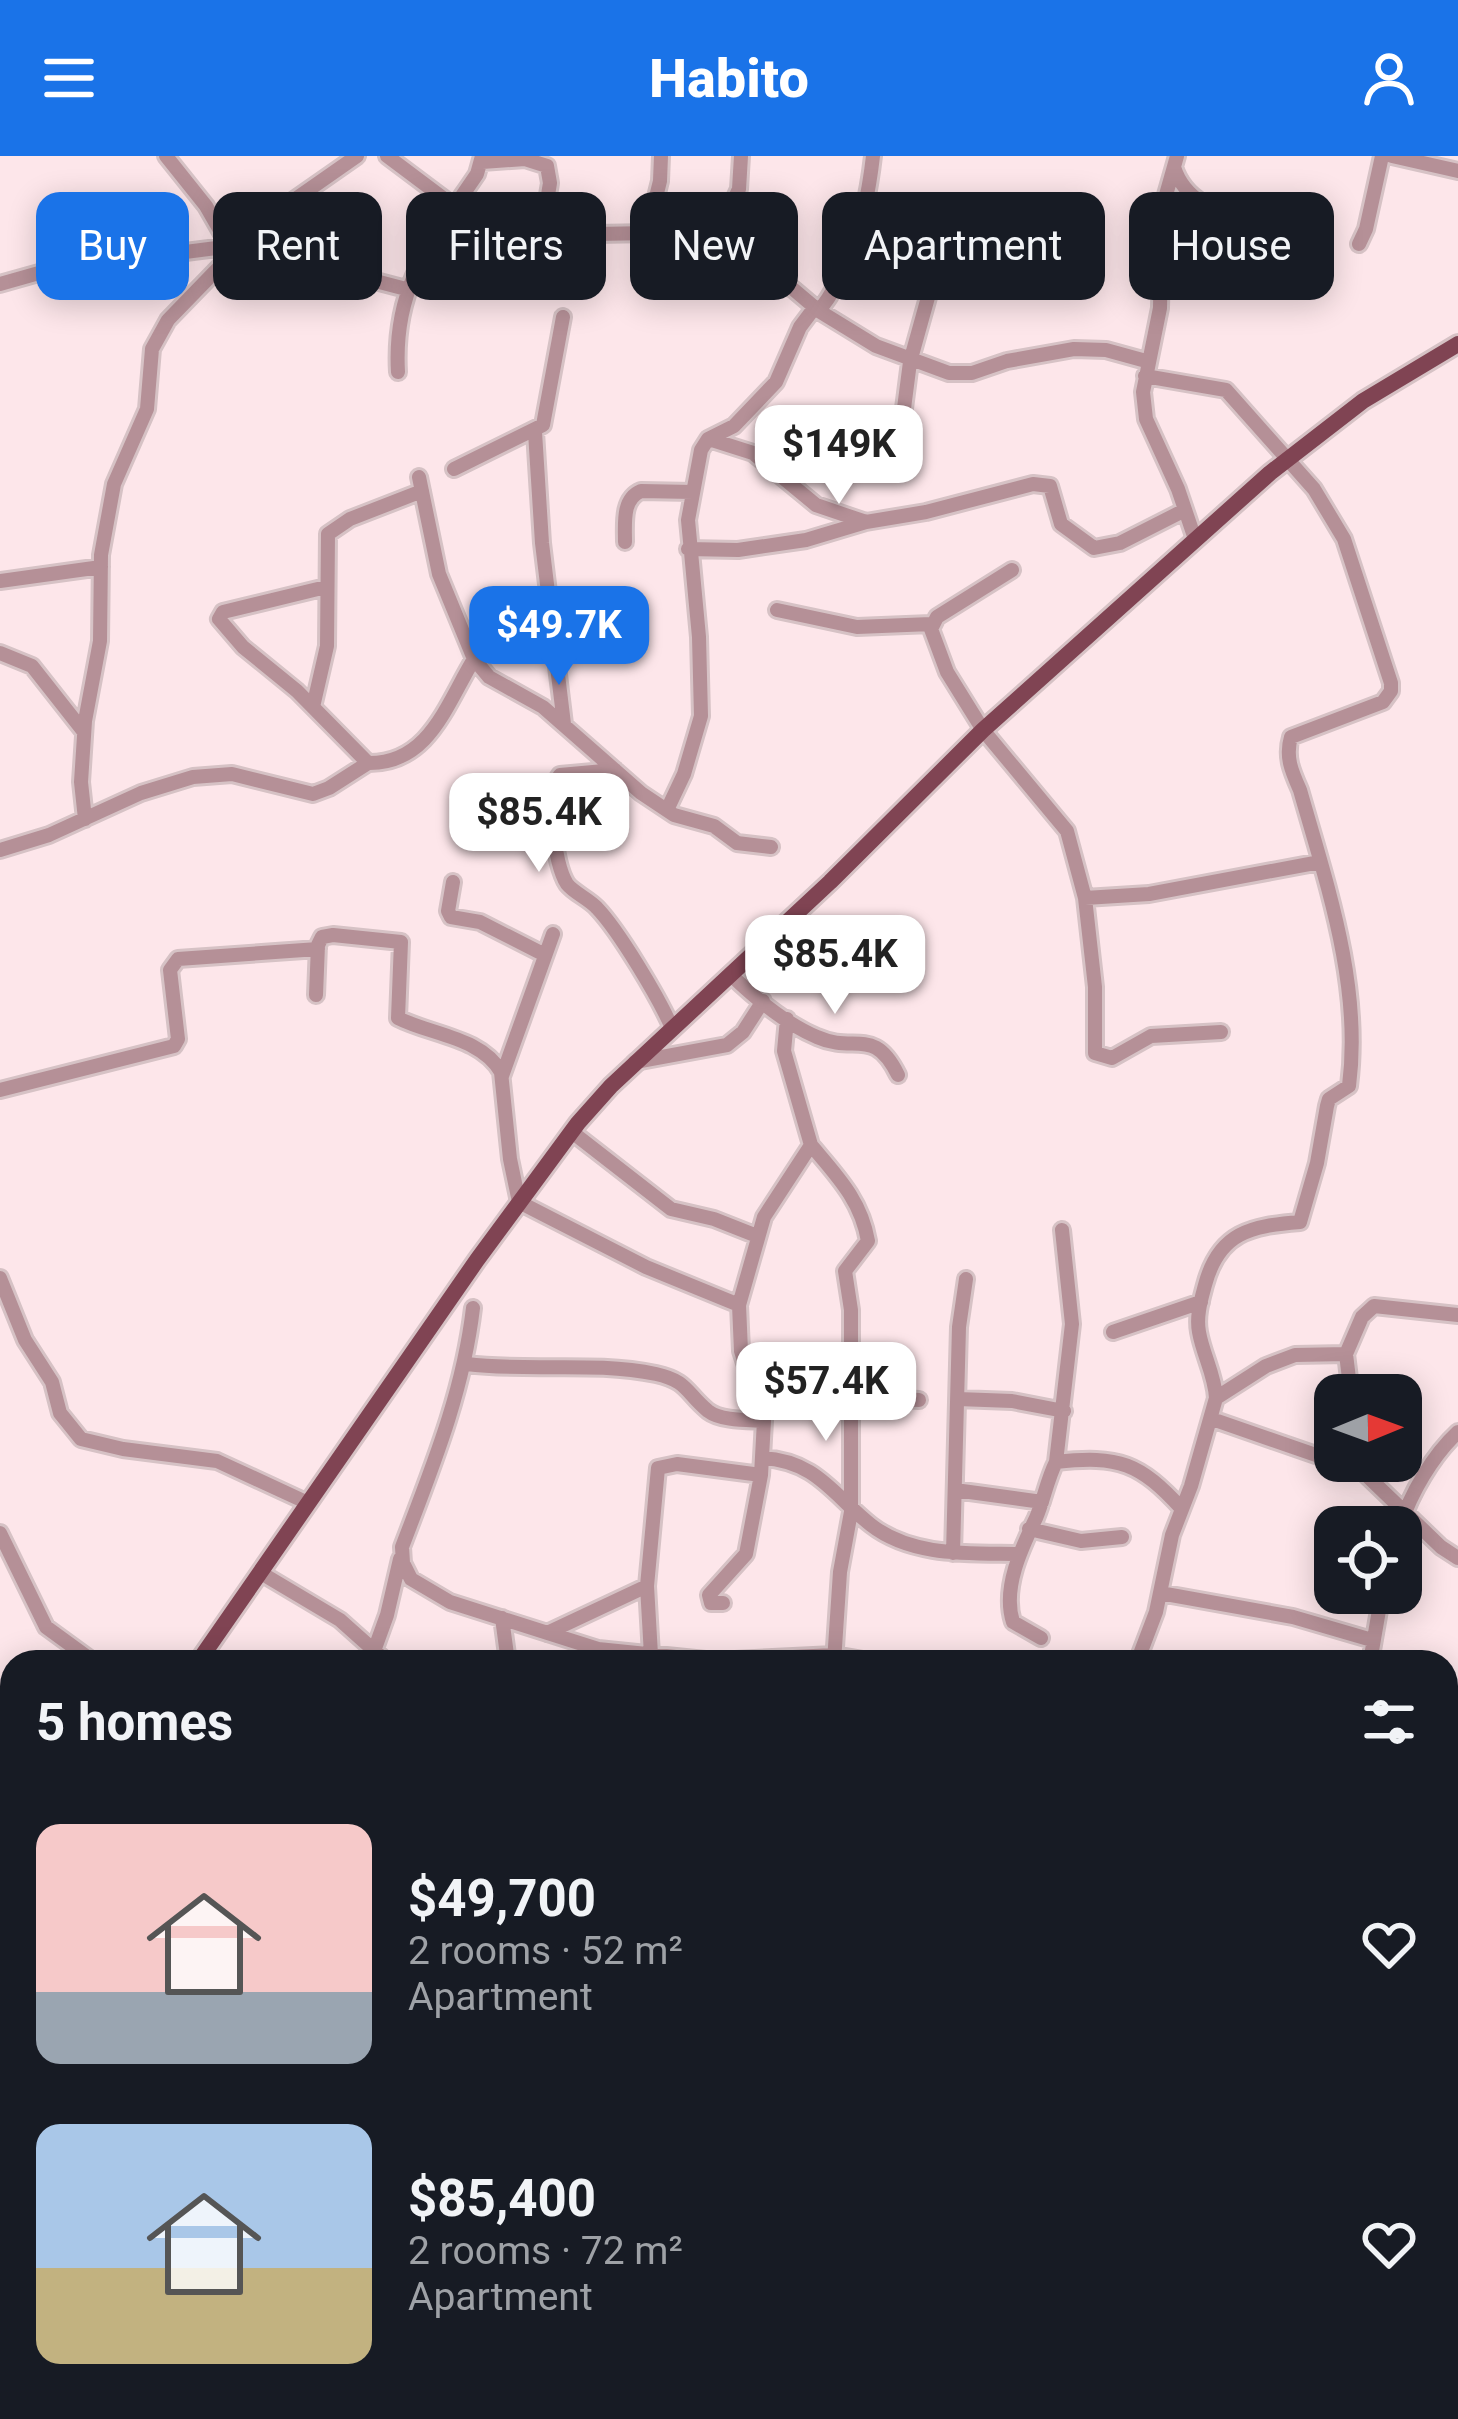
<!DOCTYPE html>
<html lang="en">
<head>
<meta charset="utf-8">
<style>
  :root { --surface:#171b24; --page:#20242c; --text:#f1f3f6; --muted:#9ea1a6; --accent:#1a73e8 }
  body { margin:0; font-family:Roboto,sans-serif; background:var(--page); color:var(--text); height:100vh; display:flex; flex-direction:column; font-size:45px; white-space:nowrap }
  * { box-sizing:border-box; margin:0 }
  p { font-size:39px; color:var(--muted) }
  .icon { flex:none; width:66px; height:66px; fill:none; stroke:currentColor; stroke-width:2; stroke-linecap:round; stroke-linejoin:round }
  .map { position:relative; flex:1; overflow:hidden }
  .sheet { position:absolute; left:0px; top:1494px; width:1458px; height:771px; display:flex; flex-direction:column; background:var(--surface); border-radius:36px 36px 0 0; box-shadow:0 6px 30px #0003 }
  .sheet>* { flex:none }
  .banner { position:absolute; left:36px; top:36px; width:1386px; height:108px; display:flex; gap:24px }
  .needle { width:78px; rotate:89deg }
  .tools { position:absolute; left:1314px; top:1218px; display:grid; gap:24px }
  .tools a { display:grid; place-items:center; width:108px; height:108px; border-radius:24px; background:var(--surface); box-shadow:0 6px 30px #0003; font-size:60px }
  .price { position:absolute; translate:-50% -102px; padding:0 27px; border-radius:24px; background:#fff; color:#222; font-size:39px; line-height:78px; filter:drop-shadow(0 3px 6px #0008) }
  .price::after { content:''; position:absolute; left:50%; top:72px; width:36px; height:27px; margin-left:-18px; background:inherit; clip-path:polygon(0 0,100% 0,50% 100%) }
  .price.active { background:var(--accent); color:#fff }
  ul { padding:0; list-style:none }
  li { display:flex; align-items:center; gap:36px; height:300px; padding:0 36px }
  li span { display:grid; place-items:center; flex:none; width:336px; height:240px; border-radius:24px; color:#555 }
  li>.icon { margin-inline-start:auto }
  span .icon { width:144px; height:144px; fill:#fffc; stroke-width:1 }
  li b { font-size:51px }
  h2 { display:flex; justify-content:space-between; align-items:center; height:144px; padding:0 36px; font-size:51px }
  .tag { padding:0 42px; border-radius:24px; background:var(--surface); box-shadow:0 6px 30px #0003; font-size:42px; line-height:108px }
  .tag.active { background:var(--accent); color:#fff }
  header { display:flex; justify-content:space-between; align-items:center; height:156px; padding:0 36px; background:var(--accent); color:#fff; font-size:54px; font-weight:800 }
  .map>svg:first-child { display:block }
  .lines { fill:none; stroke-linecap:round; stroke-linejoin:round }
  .minor-casing { stroke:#d6c2c5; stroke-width:20 }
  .major-casing { stroke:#d6c2c5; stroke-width:22 }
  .minor { stroke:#b59097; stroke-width:14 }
  .major { stroke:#804453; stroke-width:16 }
</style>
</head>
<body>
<header><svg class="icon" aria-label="menu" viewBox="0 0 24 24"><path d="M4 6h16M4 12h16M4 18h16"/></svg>Habito<svg class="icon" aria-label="person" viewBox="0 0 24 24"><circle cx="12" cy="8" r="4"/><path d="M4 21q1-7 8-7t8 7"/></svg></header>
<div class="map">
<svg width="1458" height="2263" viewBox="0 0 1458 2263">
  <rect width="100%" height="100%" fill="#fde6ea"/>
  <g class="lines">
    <!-- minor casing -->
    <g class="minor-casing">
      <path id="minor" d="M166,0l40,50 23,40
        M387,0l68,51
        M1177,0l-15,53 -2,99 -17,84 3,27 32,70 17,50
        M1392,0l66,15
        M482,6l43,-3 22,7 3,17 -5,30
        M1174,11c17,54 81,45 122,71
        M462,40l57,25 26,-8 32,7 19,14 54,-1 143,56 26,22 57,35 73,27h23l35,-12 67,-12 32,1 40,11
        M647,77l13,-52 1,-25
        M251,78l18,19 137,36
        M1359,88l7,-15 16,-73
        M708,100l31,-67 2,-33
        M0,128l53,-15 187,-24
        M819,155c33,-42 48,-102 54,-155
        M398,216c-5,-86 33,-130 79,-198l5,-18
        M1145,220l81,14 88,99 30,50 47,144v8l-8,11 -92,35c-6,20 1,35 9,53 27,95 62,196 49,296l-20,13 -2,7 -10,57 -17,59c-49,4 -81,10 -95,63 -4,15 -9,31 -6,47 4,23 16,43 17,66
        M535,276l7,111 22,181
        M709,283l44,14 63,52 50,17
        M454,313l89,-44 20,-108
        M778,314l40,-43 81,20 11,-85 42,-151
        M419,321l20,97 35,85 15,18 54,30 98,86 33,22 40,11 23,17 34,4
        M625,386c0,-19 -3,-43 16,-51l52,1
        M688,393l50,1 68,-10 60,-18 60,-10 107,-28 17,2 11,38 33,24 26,-5 63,-32
        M1012,414l-75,47 -6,12 16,43 36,58 84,101 18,67 10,89v66l17,5 39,-22 70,-4
        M0,425l101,-14
        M326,431l-103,25 -4,7 24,28 54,44 71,72c61,1 78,-58 106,-104
        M777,454l80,17 74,-3
        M0,497l32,13 52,66
        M313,551l14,-61 1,-112 22,-15 72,-28
        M615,614l-55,5c-15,19 -6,89 7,109 7,9 22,15 30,24 22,23 62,90 75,120
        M667,654l17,-36 17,-58 -2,-79 -11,-117 13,-70 7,-11 26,-13 42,-44 24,-55 15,-20
        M85,663l-4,-37 4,-61 15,-80 1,-86 13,-71 33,-75 5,-60 16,-29 96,-99 93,-65
        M0,694l49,-15 92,-42 52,-16 39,-3 81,20 16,-6 39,-25
        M453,726l-5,29 3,6 29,5 65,33
        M1085,742l64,-4 171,-32
        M731,819c24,23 55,49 86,62 38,17 57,-11 81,38
        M316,839l2,-50 4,-8 11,-2 68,7 -3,76c33,17 83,19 103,54l9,87 9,43 127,65 93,38
        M635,906l92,-17 16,-13 20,-31
        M502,920l51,-142
        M0,934l174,-44 4,-7 -8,-69 8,-11 140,-10
        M572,976l99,77 43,10 43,17
        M811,989c26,31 50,55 57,96l-23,30 6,39v202l-11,60 -6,90
        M0,1122l25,62 27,42 8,31 21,26 42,10 94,12 91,42
        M473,1152c-10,85 -41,160 -71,239l1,16 8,16 39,23 148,47 117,12 119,-6 41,7
        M1113,1176l88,-30
        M1346,1198l5,41
        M467,1208c62,8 127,-3 189,10 32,7 30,19 52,37 13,10 40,9 56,10
        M851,1240l68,4
        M958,1243l54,2 52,10
        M1212,1263l150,52 79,76 17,11
        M762,1302c55,3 71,37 109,67 41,32 99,28 148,29
        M1056,1306l16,-138 -10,-94
        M955,1334l87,12
        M1400,1371c10,-33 33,-72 58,-95
        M1029,1373l52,12 41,-4
        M0,1377l46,94 48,35
        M953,1397l6,-226 7,-48
        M261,1417l79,47 47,42
        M1160,1437l133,24 79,23
        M723,1447h-12l-2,-8 37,-41 15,-79 3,-54 -23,-70 -2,-46 25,-88 47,-72 -27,-94 3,-32
        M502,1462l6,44
        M547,1477l100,-47
        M1041,1482l-28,-16c-11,-34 9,-75 23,-104 8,-19 11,-38 20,-56 63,-7 84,1 126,47
        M651,1499l-4,-69 11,-118 19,-4 84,11
        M370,1506l17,-47 13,-56
        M1137,1506l19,-50 16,-77 19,-49 25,-88 50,-32 29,-11 51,-1 16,-37 12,-11 84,9
        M1370,1506l12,-69
        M1446,1606l12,-2
        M0,1619l12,-8
        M4,1646l8,23
        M1446,1756l12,6
        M1446,1945l12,-41
        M1446,2074l12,6
        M115,2253l2,10
        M662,2253l3,10
        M937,2253l9,10
        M36,2263l2,-10
        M995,2263l10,-10
        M1105,2263l7,-10
        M1210,2263l3,-10
        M1340,2263v-10"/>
    </g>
    <!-- major casing -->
    <g class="major-casing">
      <path id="major" d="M198,1506l279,-402 101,-137 33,-37 219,-204 153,-152 287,-257 93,-72 95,-57
        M0,1648l12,-8"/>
    </g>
    <!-- minor -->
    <use href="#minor" class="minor"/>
    <!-- major -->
    <use href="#major" class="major"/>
  </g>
</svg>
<div class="tools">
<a><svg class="needle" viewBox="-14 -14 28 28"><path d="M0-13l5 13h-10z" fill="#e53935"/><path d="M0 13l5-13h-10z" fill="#9ea1a6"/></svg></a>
<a><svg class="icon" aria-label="locate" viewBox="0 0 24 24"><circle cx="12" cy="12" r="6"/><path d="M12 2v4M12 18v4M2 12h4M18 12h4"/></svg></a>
</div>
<b class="price" style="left:839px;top:351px">$149K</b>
<b class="price active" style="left:559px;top:532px">$49.7K</b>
<b class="price" style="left:539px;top:719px">$85.4K</b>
<b class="price" style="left:835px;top:861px">$85.4K</b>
<b class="price" style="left:826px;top:1288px">$57.4K</b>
<div class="banner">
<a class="tag active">Buy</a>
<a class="tag">Rent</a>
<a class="tag">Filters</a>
<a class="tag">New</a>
<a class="tag">Apartment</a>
<a class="tag">House</a>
</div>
<section class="sheet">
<h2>5 homes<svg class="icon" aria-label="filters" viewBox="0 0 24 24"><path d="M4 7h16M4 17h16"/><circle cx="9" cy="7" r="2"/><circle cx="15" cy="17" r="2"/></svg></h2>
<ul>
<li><span style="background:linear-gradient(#f6c9c9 70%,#9aa5b1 0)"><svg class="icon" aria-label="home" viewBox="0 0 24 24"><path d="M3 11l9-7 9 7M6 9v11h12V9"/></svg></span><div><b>$49,700</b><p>2 rooms · 52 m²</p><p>Apartment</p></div><svg class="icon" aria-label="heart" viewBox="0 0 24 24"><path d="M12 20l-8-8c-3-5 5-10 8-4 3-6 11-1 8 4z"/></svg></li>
<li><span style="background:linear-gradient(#a9c7e8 60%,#c2b280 0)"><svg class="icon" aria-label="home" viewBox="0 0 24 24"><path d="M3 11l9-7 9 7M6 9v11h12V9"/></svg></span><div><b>$85,400</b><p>2 rooms · 72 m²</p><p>Apartment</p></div><svg class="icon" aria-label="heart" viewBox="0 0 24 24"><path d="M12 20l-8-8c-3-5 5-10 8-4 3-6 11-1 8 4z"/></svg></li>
</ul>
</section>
</div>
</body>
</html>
